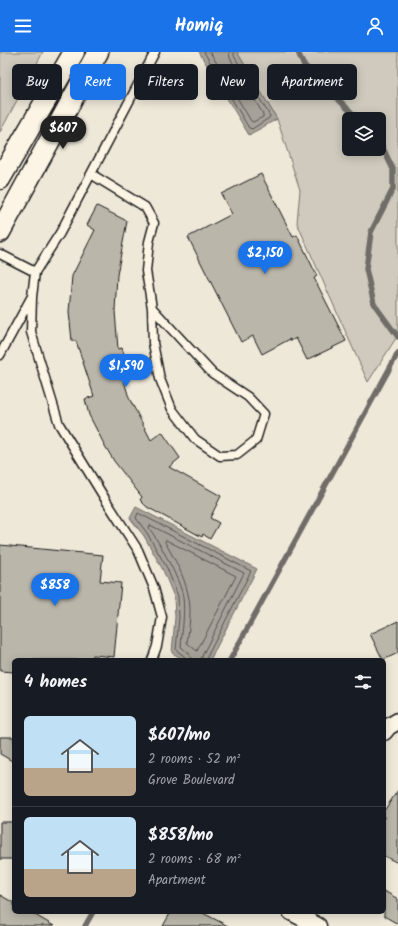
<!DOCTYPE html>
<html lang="en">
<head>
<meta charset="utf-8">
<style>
  :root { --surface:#171b24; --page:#20242c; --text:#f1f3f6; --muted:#9ea1a6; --line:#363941; --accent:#1a73e8 }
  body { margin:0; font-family:Kalam,sans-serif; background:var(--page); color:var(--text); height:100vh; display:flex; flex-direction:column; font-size:15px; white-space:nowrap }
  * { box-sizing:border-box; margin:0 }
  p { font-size:13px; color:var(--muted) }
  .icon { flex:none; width:22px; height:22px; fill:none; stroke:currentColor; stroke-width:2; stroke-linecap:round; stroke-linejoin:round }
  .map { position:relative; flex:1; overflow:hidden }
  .panel { position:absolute; left:12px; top:606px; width:374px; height:256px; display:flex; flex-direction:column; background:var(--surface); border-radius:6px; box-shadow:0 2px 10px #0003 }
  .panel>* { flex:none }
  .hud { position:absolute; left:12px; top:12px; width:374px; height:36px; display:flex; gap:8px }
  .controls { position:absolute; left:342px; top:60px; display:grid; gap:8px }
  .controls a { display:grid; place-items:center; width:44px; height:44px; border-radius:6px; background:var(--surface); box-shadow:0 2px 10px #0003; font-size:20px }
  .price { position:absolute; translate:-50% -34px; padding:0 9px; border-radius:14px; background:var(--accent); color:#fff; font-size:13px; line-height:26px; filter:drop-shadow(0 1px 2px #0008) }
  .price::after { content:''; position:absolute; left:50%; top:24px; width:12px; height:9px; margin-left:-6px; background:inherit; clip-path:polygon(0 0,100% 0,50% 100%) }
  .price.current { background:#222; color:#fff }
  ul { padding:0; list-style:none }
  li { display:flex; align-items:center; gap:12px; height:100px; padding:0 12px }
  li+li { border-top:1px solid var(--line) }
  li span { display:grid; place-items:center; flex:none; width:112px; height:80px; border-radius:6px; color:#555 }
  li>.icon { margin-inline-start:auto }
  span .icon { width:48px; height:48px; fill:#fffc; stroke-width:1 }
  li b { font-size:17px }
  h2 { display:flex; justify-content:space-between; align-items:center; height:48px; padding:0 12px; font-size:17px }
  .pill { padding:0 14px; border-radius:6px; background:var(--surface); box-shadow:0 2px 10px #0003; font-size:14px; line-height:36px }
  .pill.current { background:var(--accent); color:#fff }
  header { display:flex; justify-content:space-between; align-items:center; height:52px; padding:0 12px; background:var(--accent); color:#fff; font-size:18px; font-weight:600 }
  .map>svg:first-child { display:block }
  .green { fill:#cfcabd; stroke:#76736c; fill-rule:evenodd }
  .water { fill:#a7a299; stroke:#6f6c67 }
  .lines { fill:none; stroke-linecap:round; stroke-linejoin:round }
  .shore { stroke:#54524e; stroke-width:1 }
  .stream { stroke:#6f6c67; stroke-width:5.5 }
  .building { fill:#bab6aa; stroke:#1c1c1c }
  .service-casing { stroke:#1c1c1c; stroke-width:11 }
  .minor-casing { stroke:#1c1c1c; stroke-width:19 }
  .tertiary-casing { stroke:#1c1c1c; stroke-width:23 }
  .service { stroke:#fcf5e5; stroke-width:8 }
  .minor { stroke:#fcf5e5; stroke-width:16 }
  .tertiary { stroke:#fcf5e5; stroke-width:20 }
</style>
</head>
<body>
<header><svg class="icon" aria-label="menu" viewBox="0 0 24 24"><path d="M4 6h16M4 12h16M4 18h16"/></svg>Homiq<svg class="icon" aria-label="person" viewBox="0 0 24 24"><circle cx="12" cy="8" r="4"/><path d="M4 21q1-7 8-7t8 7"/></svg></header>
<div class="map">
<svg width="398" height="874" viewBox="0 0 398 874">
  <rect width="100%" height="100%" fill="#eee8d9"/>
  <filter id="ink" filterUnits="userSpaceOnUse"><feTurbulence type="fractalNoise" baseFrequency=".025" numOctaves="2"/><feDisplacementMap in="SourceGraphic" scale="8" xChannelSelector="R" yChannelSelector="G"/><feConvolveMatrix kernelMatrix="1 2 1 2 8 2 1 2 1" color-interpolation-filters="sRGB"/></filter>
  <g filter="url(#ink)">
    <!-- green -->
    <path class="green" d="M0,0h43l-43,80z
      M237,0h161v283l-30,47 -71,-159 3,-33 -23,-71zM349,67h30v30h-30z"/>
    <!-- water -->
    <path class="water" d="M199,0h38l40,67 -28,16z
      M136,455l121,62 -47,91h-25l-13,-7 3,-36 -1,-20 -11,-27 -19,-34 -14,-18z"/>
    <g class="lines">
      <!-- shore -->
      <path class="shore" d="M204,0l45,76 3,1 17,-11 1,-2 -36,-60v-4
        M210,0l41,69 2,1 10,-5v-3l-33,-56 -1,-6
        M166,488l70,36 -39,75 -10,-8c2,-15 5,-34 1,-49 -4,-19 -14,-36 -23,-52z
        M186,608l-2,-4 -8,-6 3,-32 -1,-22 -11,-28 -20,-35 -11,-15 2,-5 113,58 -44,86v3
        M191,608l-2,-7 -8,-6c1,-17 4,-33 2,-50 -2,-15 -24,-56 -34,-69l1,-3 94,48 -41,81 -2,6"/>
      <!-- stream -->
      <path class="stream" d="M298,0l5,12 55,55
        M379,88l14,29v20l-22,43 -5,37 8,35 24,33
        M230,608l168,-307
        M85,874l8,-14"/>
    </g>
    <!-- building -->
    <path class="building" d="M261,122l32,63 4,-2 20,41 -3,2 32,63 -39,19 -11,-22 -5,3 -1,-2 -28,15 -9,-18 -12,6 -53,-105 44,-23 -11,-20z
      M97,154l30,15 -10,54 -2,36 3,38 4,-1 8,24 -8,2 7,24 22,42 11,-8 18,26 -11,9 52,29 -11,22 9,5 -9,16 -7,-5 -1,3 -55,-30 -7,-7 2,-3 -28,-36 -9,-15 -16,-31 -4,-16 9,-3 -18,-55h-4l-3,-29 3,-36 23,-46 -8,-5z
      M0,493l103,10 -3,26 21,2 -7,74 -21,-2 -1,5h-78v12l-14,-1z
      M398,569v32l-15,7 -13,-26z
      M0,685h14v25l-14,-8z
      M398,738v73l-14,-7v-45z
      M0,770h14v37h-14z
      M384,839l14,8v25l-14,-8z
      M0,843l14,8v9h16l24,14h-54z
      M171,860h30l27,14h-65z"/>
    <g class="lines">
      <!-- service casing -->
      <g class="service-casing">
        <path id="service" d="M91,122l54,33 9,16 -5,19 -3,29 6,37 1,35 7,36 12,30 23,30 25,17 17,-1 19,-15 8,-26 -16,-17 -36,-24 -60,-65
          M0,202l35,18 -3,25 -1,35 28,92 48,78 31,48 16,38 8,29 -5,29 -5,14
          M35,220l25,-39 95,-181
          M0,303l31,-57"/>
      </g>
      <!-- minor casing -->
      <g class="minor-casing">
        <path id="minor" d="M384,680l4,-5 10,-6
          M291,860l27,14"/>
      </g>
      <!-- tertiary casing -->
      <g class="tertiary-casing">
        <path id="tertiary" d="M0,127l74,-127
          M0,180l98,-180"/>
      </g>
      <!-- service -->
      <use href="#service" class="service"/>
      <!-- minor -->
      <use href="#minor" class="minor"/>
      <!-- tertiary -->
      <use href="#tertiary" class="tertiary"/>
    </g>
  </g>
</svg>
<div class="controls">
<a><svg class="icon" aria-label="layers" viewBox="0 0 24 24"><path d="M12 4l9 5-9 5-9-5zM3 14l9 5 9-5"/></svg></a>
</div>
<b class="price current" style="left:63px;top:98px">$607</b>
<b class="price" style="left:265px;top:223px">$2,150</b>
<b class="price" style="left:126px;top:336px">$1,590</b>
<b class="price" style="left:55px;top:555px">$858</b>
<div class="hud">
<a class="pill">Buy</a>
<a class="pill current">Rent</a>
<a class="pill">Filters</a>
<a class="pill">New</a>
<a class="pill">Apartment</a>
</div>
<section class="panel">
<h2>4 homes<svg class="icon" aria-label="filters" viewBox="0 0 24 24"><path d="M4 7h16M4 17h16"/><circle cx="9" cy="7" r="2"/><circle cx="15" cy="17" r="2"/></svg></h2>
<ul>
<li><span style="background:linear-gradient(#bfe0f5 65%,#b9a48a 0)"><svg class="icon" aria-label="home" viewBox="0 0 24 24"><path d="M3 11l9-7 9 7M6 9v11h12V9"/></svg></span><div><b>$607/mo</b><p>2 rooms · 52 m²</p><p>Grove Boulevard</p></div></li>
<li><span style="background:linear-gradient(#bfe0f5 65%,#b9a48a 0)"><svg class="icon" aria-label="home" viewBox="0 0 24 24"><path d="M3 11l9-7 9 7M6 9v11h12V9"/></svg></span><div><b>$858/mo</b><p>2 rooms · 68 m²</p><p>Apartment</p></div></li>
</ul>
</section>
</div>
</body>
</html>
